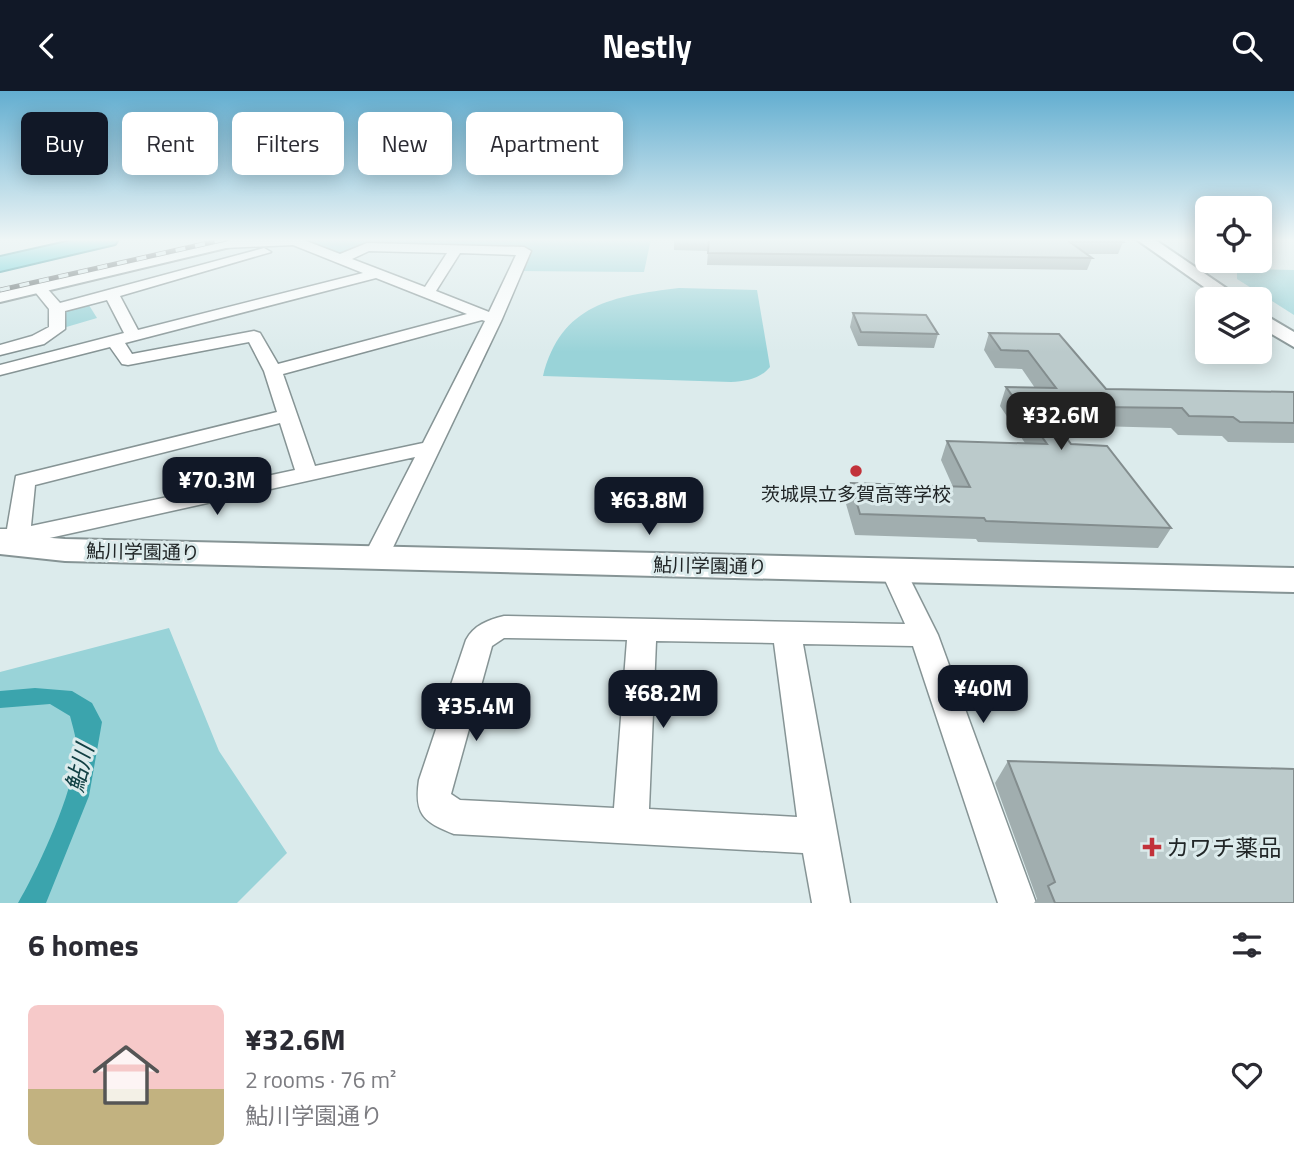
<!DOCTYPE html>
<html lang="en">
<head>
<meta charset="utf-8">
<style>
  :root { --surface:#fff; --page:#f2f2f3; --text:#2b2b33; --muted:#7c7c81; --line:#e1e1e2; --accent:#111827 }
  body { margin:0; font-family:"Titillium Web","Noto Sans JP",sans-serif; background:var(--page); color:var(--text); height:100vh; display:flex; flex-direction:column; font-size:26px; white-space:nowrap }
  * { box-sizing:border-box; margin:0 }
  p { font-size:23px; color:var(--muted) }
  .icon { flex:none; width:38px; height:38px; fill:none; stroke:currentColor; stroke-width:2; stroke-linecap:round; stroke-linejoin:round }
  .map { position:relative; height:812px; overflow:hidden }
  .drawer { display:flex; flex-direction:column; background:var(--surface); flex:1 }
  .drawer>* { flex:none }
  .banner { position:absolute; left:21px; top:21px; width:700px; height:63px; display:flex; gap:14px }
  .tools { position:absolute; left:1195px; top:105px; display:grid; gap:14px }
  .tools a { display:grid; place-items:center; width:77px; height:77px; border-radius:10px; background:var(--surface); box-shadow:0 4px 18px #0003; font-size:35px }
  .price { position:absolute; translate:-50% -60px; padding:0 16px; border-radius:14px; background:var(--accent); color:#fff; font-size:23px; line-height:46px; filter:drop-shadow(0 2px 4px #0008) }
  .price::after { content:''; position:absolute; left:50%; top:42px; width:21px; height:16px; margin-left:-10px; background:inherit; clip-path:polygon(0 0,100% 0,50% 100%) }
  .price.current { background:#222; color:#fff }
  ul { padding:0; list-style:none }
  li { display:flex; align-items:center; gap:21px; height:175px; padding:0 28px }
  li+li { border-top:2px solid var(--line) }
  li span { display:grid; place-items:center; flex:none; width:196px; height:140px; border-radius:10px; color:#555 }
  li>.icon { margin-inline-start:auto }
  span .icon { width:84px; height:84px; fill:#fffc; stroke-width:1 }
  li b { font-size:30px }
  h2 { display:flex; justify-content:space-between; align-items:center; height:84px; padding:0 28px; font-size:30px }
  .chip { padding:0 24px; border-radius:10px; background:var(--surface); box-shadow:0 4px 18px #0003; font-size:24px; line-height:63px }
  .chip.current { background:var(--accent); color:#fff }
  header { display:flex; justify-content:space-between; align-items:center; height:91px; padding:0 28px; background:var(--accent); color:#fff; font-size:32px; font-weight:700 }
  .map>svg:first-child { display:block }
  .green { fill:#99d3d8 }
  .water { fill:#3ba4ad }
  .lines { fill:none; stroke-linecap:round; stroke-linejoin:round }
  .minor-casing { stroke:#869495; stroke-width:3 }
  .tertiary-casing { stroke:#869495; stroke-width:4 }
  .trunk-casing { stroke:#19848c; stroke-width:4 }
  .minor { fill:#fff; fill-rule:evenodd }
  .tertiary { fill:#fff; fill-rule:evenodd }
  .trunk { fill:#43c6ce; fill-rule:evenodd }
  .rail-casing { stroke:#545c5d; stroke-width:5 }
  .rail { stroke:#dcebec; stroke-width:3.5; stroke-dasharray:10; stroke-linecap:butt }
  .wall { fill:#a1aeaf }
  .building { fill:#bbcacb; stroke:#838d8e; stroke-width:2 }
  .poi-dot { fill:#c2323a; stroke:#dcebec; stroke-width:2.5 }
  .labels { text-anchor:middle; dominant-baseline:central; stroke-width:6; stroke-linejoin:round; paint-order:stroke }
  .poi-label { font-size:19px; fill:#212627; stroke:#dcebec }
  .street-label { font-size:19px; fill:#212627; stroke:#dcebec }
  .near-poi-label { font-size:23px; fill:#212627; stroke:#dcebec; text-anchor:start }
  .near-water-label { font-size:24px; font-style:italic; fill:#114044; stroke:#dcebec }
</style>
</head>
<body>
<header><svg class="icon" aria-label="back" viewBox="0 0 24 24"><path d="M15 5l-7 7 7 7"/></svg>Nestly<svg class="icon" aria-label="search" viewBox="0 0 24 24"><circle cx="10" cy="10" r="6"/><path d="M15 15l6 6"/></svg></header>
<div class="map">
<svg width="1294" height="812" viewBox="0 0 1294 812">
  <rect width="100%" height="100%" fill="#dcebec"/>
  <!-- green -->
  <path class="green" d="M293,148h358l-7,33 -129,-1 9,-20 -157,-4 -24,11z
    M1247,178l47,1v45l-57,-36v-7z
    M679,197l78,2 13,77c-10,12 -24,14 -39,15l-188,-6c18,-72 70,-80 136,-88z
    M87,211l10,16 -34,10 4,-21z
    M169,537l50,123 68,102 -50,50h-237v-231z"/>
  <!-- water -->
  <path class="water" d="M35,597l37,3 20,12 10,19 -13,74 -43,107h-28c20,-34 62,-123 58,-161 -1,-9 -4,-18 -6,-26l-20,-12 -50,4v-17z"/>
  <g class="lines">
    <!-- minor casing -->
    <g class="minor-casing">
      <path id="minor" d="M301,148l39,15 27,-11 157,4 7,4 -29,68 -116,243 -9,3 -9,-3 -4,-6 51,-99 -397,88h-18v-16h7l9,-53 261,-64 -13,-41 -15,-29 -121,23 -6,-1 -12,-17 -110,28v-10l124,-32 -17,-33 -42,11v18l-21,15 -44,11v-10l32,-9 17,-9v-18l-17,-21 2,-3h10l16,18 204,-55 7,4 -151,44 18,34 225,-57 -70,-28 -69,3 -6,-4 6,-4zM369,160l78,2 -22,34 -73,-28zM460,162l56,2 -27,57 -53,-21zM376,187l91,36 -189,50 -18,-31 -6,-2 -122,23 -7,-11zM482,229l3,1 -62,122 -108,23 -32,-92zM280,332l15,47 -264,56 4,-41z
        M893,469l9,3 36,72 98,268h-38l-85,-257 -110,-2 47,259h-38l-9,-50 -349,-19c-31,-12 -40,-20 -35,-54l47,-140c8,-15 22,-20 38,-24l401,8 -25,-55 4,-6zM504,547l123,2 -13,168 -154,-8 -9,-6 41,-148zM656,550l118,2 23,174 -148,-8z"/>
    </g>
    <!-- tertiary casing -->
    <g class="tertiary-casing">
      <path id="tertiary" d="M227,148h27l-3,3 -251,60v-10z
        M1136,148h18l88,60h-21z
        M1260,221l34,20v15l-34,-20z
        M0,443l65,5 1229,29v24l-1229,-31 -65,-7z"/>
    </g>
    <!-- trunk casing -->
    <g class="trunk-casing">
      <path id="trunk" d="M80,148h38l-3,5 -115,27v-14z"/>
    </g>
    <!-- minor -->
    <use href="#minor" class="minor"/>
    <!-- tertiary -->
    <use href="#tertiary" class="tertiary"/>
    <!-- trunk -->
    <use href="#trunk" class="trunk"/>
    <!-- rail casing -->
    <g class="rail-casing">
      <path id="rail" d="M0,199l226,-51"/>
    </g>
    <!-- rail -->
    <use href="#rail" class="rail"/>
  </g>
  <!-- wall -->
  <path class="wall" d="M674,148h444l5,3 -5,12h-31l5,4 -5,12 -380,-5 1,-14 -34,-1z
    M853,222l85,21 -4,14 -76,-2 -8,-19z
    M989,242l70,1 47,55 188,3v51l-66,-1 -6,-6 -44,-1 -7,-7 -76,-2 -2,4 -33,-1 11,15 100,84 -13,20 -180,-6 -2,-3 -121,-4 -9,-31 5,-21 102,4 -12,-27 6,-19 78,2 -25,-37 6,-19 29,1 -13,-19 -27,-1 -11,-18z
    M1008,670l286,142h-260l3,-4 -42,-116z"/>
  <!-- building -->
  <path class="building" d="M709,148h409l5,3h-53l22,16 -384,-5z
    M853,222l73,2 12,19 -77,-2z
    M989,242l70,1 47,55 188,3v31l-54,-1 -7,-5 -44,-1 -7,-8 -84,-1 4,4 -56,-1 25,34 36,2 64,82 -185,-7 -2,-3 -124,-4 -9,-31 119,4 -23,-46 100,3 -41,-57 50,1 -28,-37 -27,-1z
    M1008,670l286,8v134h-239l-7,-17 7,-4z"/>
  <!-- sky -->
  <linearGradient id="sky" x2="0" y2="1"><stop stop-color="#63aed0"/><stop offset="0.57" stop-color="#eff6f6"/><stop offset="1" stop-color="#eff6f6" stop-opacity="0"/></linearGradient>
  <rect width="1294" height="261" fill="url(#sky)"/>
  <!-- markers -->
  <g class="poi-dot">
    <circle cx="856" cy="380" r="7"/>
    <path d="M1148.5 745.5h7v7h7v7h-7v7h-7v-7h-7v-7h7z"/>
  </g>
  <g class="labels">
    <!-- poi labels -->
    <g class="poi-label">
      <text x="856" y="402">茨城県立多賀高等学校</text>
    </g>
    <!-- street labels -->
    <g class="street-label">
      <text transform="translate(143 460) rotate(1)">鮎川学園通り</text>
      <text transform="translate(710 474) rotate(1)">鮎川学園通り</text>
    </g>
    <!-- near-poi labels -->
    <g class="near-poi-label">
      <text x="1166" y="756">カワチ薬品</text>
    </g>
    <!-- near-water labels -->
    <g class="near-water-label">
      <text transform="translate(79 677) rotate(-76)">鮎川</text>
    </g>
  </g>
</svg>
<div class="tools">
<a><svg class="icon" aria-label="locate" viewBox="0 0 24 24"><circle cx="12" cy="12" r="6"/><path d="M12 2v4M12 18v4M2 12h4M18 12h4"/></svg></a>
<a><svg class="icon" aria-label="layers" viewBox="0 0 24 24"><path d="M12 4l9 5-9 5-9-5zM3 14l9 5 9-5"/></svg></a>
</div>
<b class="price current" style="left:1061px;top:361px">¥32.6M</b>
<b class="price" style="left:217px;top:426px">¥70.3M</b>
<b class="price" style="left:649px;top:446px">¥63.8M</b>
<b class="price" style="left:983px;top:634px">¥40M</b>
<b class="price" style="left:663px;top:639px">¥68.2M</b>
<b class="price" style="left:476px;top:652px">¥35.4M</b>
<div class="banner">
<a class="chip current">Buy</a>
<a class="chip">Rent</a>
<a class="chip">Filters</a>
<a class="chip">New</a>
<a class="chip">Apartment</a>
</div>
</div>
<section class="drawer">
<h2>6 homes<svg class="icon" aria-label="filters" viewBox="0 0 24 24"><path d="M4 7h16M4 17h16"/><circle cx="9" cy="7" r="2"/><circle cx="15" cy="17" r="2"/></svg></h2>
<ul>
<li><span style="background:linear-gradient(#f6c9c9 60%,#c2b280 0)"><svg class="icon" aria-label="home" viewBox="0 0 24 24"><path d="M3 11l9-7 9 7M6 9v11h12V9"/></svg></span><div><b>¥32.6M</b><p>2 rooms · 76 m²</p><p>鮎川学園通り</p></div><svg class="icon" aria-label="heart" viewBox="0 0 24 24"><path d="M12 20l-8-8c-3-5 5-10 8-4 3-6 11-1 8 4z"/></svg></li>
</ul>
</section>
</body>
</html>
